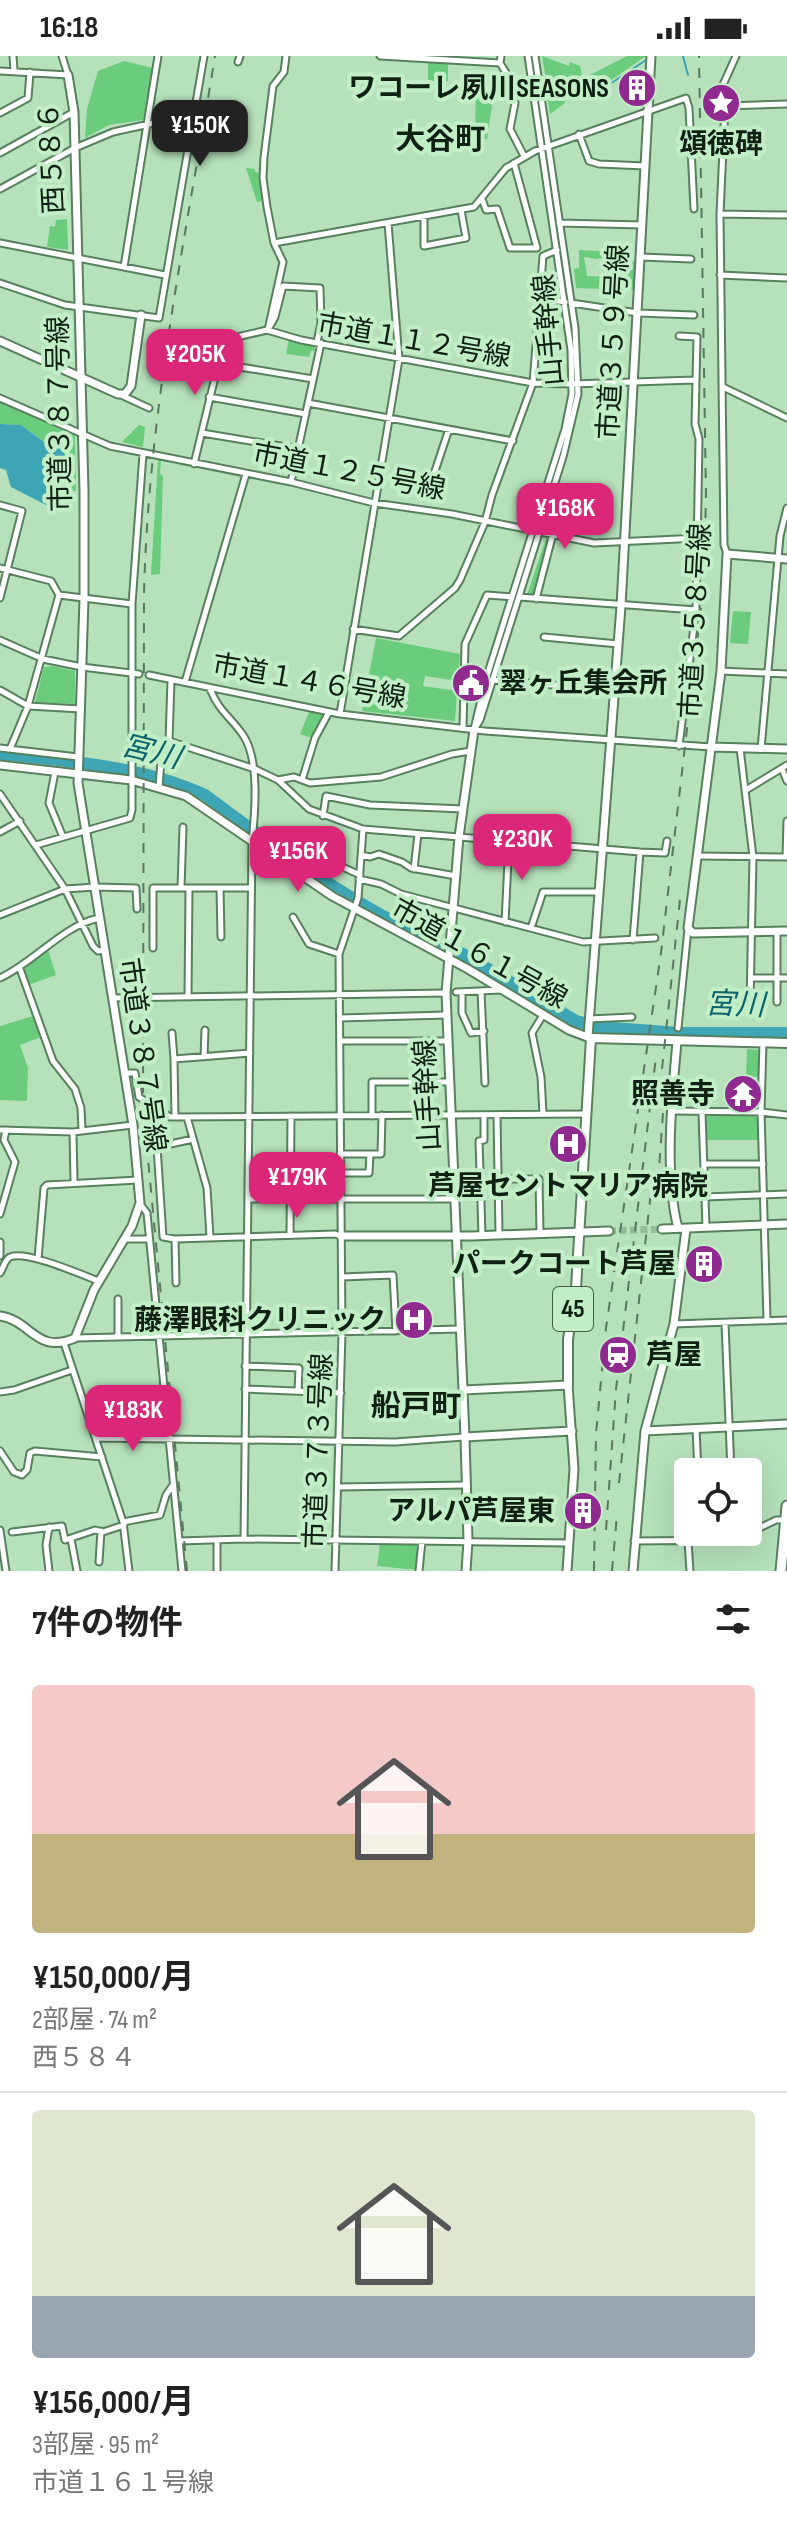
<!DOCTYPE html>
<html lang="ja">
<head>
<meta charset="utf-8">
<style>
  :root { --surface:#fff; --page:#f2f2f2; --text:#222; --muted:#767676; --line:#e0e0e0; --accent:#db2777 }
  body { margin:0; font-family:"Sofia Sans Condensed","Noto Sans JP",sans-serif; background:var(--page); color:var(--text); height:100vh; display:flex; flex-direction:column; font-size:30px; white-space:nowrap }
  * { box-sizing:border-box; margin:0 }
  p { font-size:26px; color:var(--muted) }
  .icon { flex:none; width:44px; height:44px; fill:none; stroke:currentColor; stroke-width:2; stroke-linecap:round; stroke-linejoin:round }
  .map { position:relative; height:1515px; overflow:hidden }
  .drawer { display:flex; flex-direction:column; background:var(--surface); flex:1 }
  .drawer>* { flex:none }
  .fabs { position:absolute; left:674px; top:1402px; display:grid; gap:16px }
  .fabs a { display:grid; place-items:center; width:88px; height:88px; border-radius:8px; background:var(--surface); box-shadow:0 8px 32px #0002; font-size:40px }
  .price { position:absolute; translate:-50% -68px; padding:0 18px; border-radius:16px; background:var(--accent); color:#fff; font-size:26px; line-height:52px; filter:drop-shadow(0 2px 4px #0008) }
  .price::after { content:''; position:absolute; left:50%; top:48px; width:24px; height:18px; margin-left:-12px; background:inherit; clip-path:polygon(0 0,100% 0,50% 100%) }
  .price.active { background:#222; color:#fff }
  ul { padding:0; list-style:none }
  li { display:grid; align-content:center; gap:16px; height:424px; padding:0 32px }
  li+li { border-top:2px solid var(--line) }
  li span { display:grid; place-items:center; height:248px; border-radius:8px; color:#555 }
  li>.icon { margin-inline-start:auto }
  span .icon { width:144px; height:144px; fill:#fffc; stroke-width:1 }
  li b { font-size:34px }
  h2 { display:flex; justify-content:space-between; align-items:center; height:96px; padding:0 32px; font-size:34px }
  .status { display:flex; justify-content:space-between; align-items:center; height:56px; padding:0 40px; background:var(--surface); direction:ltr }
  .status svg { height:22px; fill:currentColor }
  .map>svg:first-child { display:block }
  .green { fill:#6acc7c; fill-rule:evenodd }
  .water { fill:#3da5b3 }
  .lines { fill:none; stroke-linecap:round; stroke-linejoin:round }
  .stream { stroke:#3da5b3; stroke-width:2 }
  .river { stroke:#3da5b3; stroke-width:12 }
  .tertiary-tunnel { stroke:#95ba99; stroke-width:7; stroke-dasharray:7 3.5; stroke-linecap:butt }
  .minor-casing { stroke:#58805e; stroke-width:9 }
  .tertiary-casing { stroke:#58805e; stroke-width:11 }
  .primary-casing { stroke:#58805e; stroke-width:12 }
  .trunk-casing { stroke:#58805e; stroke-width:13 }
  .minor { stroke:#fff; stroke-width:5 }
  .tertiary { stroke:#fff; stroke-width:7 }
  .primary { stroke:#fff; stroke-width:8 }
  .trunk { stroke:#fff; stroke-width:9 }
  .rail { stroke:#5b775f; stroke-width:2; stroke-dasharray:10 10; stroke-linecap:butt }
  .labels { text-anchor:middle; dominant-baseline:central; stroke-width:8; stroke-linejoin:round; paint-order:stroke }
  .shield { fill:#c2eec7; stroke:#455e48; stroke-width:2 }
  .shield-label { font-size:26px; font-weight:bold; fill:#102012 }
  .poi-label { font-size:28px; font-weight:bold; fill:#102012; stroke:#c2eec7; text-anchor:end }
  .street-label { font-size:28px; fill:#102012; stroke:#c2eec7 }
  .neighbourhood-label { font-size:30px; font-weight:bold; fill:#102012; stroke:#c2eec7 }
  .water-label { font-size:30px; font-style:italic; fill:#0b636d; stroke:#c2eec7 }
</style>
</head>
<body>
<div class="status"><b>16:18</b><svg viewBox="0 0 49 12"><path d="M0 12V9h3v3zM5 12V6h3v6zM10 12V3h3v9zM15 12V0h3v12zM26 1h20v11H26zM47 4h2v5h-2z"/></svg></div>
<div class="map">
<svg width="787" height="1515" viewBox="0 0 787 1515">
  <rect width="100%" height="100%" fill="#b6e1bb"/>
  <!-- green -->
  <path class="green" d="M542,0l27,10 1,-4 10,4 2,9 -35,10z
    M627,0h19l-42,29 -40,14 1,4 -15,11 -4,-25 44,-14z
    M124,5l29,7 -10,52 -34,5 -24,13 2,-29 11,-38z
    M428,6l20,1v18h-20z
    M476,26l18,11 -7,46 -12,2z
    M246,112l9,1v3l4,1 5,28 -7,1z
    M67,163l1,31 -21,-3 3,-21 5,1 1,-7z
    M579,194l52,3 1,9h5l-2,28 -59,-2 -2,-19 5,-1zM613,200l13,1v9l-16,-1 -1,12 -22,-1 -3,-19 12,2z
    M289,283l26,6 -1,6h-3l-2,6 -23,-3z
    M0,346l75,34 1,55h-3l-5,-13 -2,-21 -45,-32 -21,-1z
    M139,369l6,2 -2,20 -21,-5z
    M158,404h3l-1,14 3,2 -3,98 -9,1z
    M546,482l3,5 -14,50 -8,2z
    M733,555l18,1 -3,32 -18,-1z
    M376,582l84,16 -2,27 -33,-5 -2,10 34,5 -2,30 -93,-10z
    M52,610l23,5v33l-40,-2 9,-35z
    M309,656l15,1 -12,25 -12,-4z
    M48,894l8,25 -28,10 -5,-15z
    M33,960l8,21 -21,8 8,23 -1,33 -27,-1v-74z
    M747,993l14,1 -1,27h-14z
    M707,1059l48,1 4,3v21h-55l1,-22z
    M380,1488l38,1 -2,25 -39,-4z"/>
  <!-- water -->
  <path class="water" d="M0,368l21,1 23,17 16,3c14,25 1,38 -10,62l-39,-20 -5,-17 -6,-2z"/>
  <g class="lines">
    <!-- stream -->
    <path class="stream" d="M683,0l5,19
      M607,30l39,-26"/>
    <!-- river -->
    <path class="river" d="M0,698c69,7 142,12 205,41 74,55 148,111 232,148
      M461,897l115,68 24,6 79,6h108"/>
    <!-- tertiary-tunnel -->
    <path class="tertiary-tunnel" d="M609,1175l53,-2"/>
    <!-- minor casing -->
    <g class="minor-casing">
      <path id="minor" d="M13,0l1,14
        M380,0l120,7
        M501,0l-1,7 13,21 2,19 -5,26 14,27
        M238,6l2,-6
        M0,15l68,4 -6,-19
        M725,50l62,-2
        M0,57l28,-15 2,-26
        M579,78l10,27 10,3 46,2
        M0,97l74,-41
        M0,133l75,-41 38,-16 82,-18
        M482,143l4,11 11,-1 13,39h27l-23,-85
        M720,158l67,1
        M424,160v30l42,-8 -5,-28
        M559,167l83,2
        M0,187l165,32
        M274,187l200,-36 32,-39 29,-17 151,-53 3,10 5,101
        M641,201l50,2
        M124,211l34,-211
        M720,219l67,3
        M0,227l65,22 94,13 45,-262
        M540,242l25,4
        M571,247l67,10 56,2
        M270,270l5,-9 8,-31 37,2 1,35 -4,19
        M268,274l15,-68 -9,-19 -7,-36 -4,-29 1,-21 9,-71 11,-14 2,-16
        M216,319l18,-9 79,13
        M723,331l64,31
        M123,340l26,12
        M209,341l97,17
        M0,342l110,48 181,36 83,21 78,11 142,29 105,-5
        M308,347l205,38
        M202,377l96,16
        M194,408l30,-124 43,-10 34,10 232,43 39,1 123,-4
        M432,424l17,-51
        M291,426l30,-139
        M0,449l22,6 -22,87
        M727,498l-3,-9 -4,-331 5,-108 -3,-19 14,-31
        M0,512l51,13 8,14 73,9
        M519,541l177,13
        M536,543l27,-104
        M353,573l46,7 56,-48 5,-8 25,-58 7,-27 41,-112 10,-127 14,-6
        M544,581l74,7
        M0,584l43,19 39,8 57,7
        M721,615l66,3
        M149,619l191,39 145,17 226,16
        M492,624l121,10
        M185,626l61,-208
        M210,633c10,24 20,27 33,46 17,25 12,78 9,107l-8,697
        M0,634l28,16 53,3
        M340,658l59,-355 -11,-136
        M463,671l2,-83 22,-49 25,2
        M474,673l12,-50 79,-250 7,-35 -1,-44 -43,-294
        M474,674l6,-10 83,-263 15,-63 -3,-66 -40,-272
        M169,685l2,-61
        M679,690l17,-136 3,-171 -4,-15 2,-87 -18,-1
        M0,692l78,9
        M740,692l13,109 -3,145
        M10,693l18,-43 31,-111
        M761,693l19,-213 7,-28
        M782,713l5,12
        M55,716l-6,31 14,34
        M278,724l16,-3 16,6 71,-6 71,-23 19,-3
        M302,724l13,-42 14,-26
        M159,731l3,-40 7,-6 86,28 23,11 31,29 54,20 277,23 25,1 2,-12
        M746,734l41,-25
        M0,738l65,95 28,57 5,5 7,-1
        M323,760l3,-20 44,9 93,4
        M0,776l20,-11
        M36,789l94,-27 2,-8v-206l11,-150
        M303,793l57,26
        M361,799l9,2 9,-3 23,8 9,6 45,8
        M697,800l90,1
        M786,801l1,-36
        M414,813l4,-35
        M359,823l22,5 20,10 182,48 72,-4
        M181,832l2,-61
        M220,832l1,49
        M0,859l65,-26 30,-2 41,1 1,21
        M293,861l16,27 30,10
        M505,866l4,-81
        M531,872l12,-36h56
        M777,875v71
        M633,884l7,-88
        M153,892v-60h98
        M20,913l33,92 22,28 6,19 1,22
        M0,922c35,-16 62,-52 99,-60
        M751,922h36
        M481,935l4,92
        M456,936l45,-2
        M462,936v21l9,20 13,-2
        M188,940l1,-107
        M113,942l333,-5
        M340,962l106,-3
        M589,963l43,-2
        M678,972l10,-99
        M172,977l2,26
        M340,985h107
        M763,986l-2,70 6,208
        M204,1001l1,-27
        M125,1017h10l4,24 31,20 416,-3
        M671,1055l90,1 26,3
        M702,1057l4,114
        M543,1058l-2,-37 -9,-44 11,-18
        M497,1059l2,120
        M372,1060v-34h77
        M175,1061l-1,-58 76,-6
        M187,1061l20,71 3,49
        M0,1074l73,2 60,-7
        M73,1076l1,50
        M193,1083l-36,8 6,90 12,2 160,-5 6,2
        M340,1098h41l1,-39
        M704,1108h59
        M341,1117h28l1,-19
        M498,1123h41l1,54
        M705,1141l82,-3
        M248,1143h206
        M140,1148l7,9 35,358
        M0,1158l15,-52 -11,-22 2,-10
        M290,1179l1,-119
        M482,1179l-3,-94 5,-1v-25
        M124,1183h25
        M175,1183l1,44
        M0,1186v14
        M38,1203l6,-71 3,-3 91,-5
        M0,1217c3,-4 5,-14 10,-16 16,-7 72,18 89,24
        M342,1221l51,-2 3,56
        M725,1267l6,149
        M674,1268l113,-4
        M118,1281v-38
        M75,1282l386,-9
        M64,1287l59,179 6,49
        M245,1310l54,2 -1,23
        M245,1333l96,4
        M0,1336l14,-2 58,-20
        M696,1373l2,43
        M97,1382l298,4 69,-5
        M0,1395l14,21 8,3 5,-5 3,-17 5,-2 67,6
        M338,1431l128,-2
        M123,1466l37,-7 6,-20 7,-10
        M0,1474l6,41
        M12,1476l50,-6 3,14 30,-10 8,2 21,-7
        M71,1483l6,32
        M217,1484v31
        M179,1485l65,-2 325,4
        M634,1485l100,-1 42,-20h11
        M688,1485l2,30
        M99,1506l2,-31
        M49,1515l-3,-26 3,-18
        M335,1515l7,-238 -3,-379 19,-56 5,-69
        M419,1515l3,-30"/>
    </g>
    <!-- tertiary casing -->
    <g class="tertiary-casing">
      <path id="tertiary" d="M0,285l118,53h7l6,-8 10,-71
        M787,503l-60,-5 -6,117 -33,257 5,5 94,-2
        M711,691l76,2
        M0,709l131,15 55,16 146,100 136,73 101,61 21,8
        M588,981l33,-431 30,-550
        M677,986c-5,55 -13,133 1,186
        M662,1173l125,-5
        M341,1180h131l137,-5
        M0,1260c31,4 36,39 75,22l19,-48 38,-64 8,-23 -7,-78 -55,-342 6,-184v-108l-10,-379 -6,-37
        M464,1334l104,-5 6,84 -7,102
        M645,1375l142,-7
        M465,1381l107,-6
        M466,1515l2,-30 -3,-104 -19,-444 13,-156 15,-107
        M633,1515l12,-140 29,-107 12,-95"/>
    </g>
    <!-- primary casing -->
    <g class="primary-casing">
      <path id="primary" d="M568,1329v-46l8,-51 15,-250 196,5"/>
    </g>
    <!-- trunk casing -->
    <g class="trunk-casing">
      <path id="trunk" d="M781,1515l6,-65"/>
    </g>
    <!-- minor -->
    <use href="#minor" class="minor"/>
    <!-- tertiary -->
    <use href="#tertiary" class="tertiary"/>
    <!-- primary -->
    <use href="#primary" class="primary"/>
    <!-- trunk -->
    <use href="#trunk" class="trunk"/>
    <!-- rail -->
    <path class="rail" d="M662,1013l19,-179
      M658,1127l5,-70
      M619,1427l34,-310
      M606,1474l10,-141 40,-332
      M187,1515l-44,-465 1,-511c4,-181 42,-360 71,-539
      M594,1515l2,-137 10,-106 55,-375 43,-371 2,-87 -7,-439
      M612,1515l5,-56"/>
  </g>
  <!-- icons -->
  <defs>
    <g id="building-disc" transform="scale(2)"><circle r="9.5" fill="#902a90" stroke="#c2eec7"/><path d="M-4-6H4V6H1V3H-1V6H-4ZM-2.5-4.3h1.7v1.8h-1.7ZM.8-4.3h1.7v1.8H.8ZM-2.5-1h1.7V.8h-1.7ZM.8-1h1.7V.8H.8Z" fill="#fff"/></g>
    <g id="sight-disc" transform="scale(2)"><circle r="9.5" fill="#902a90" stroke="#c2eec7"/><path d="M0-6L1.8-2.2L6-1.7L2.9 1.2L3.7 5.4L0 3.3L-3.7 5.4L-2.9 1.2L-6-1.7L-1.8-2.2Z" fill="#fff"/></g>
    <g id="civic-disc" transform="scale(2)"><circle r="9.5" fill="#902a90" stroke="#c2eec7"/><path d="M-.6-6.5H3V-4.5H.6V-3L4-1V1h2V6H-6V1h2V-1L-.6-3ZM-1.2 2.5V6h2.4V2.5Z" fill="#fff"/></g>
    <g id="temple-disc" transform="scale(2)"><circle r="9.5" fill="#902a90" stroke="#c2eec7"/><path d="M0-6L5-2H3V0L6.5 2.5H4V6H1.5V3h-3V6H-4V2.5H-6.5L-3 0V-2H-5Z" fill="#fff"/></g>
    <g id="hospital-disc" transform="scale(2)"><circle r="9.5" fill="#902a90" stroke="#c2eec7"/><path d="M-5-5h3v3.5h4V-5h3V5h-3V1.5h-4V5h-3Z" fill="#fff"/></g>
    <g id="station-disc" transform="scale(2)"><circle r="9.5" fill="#902a90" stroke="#c2eec7"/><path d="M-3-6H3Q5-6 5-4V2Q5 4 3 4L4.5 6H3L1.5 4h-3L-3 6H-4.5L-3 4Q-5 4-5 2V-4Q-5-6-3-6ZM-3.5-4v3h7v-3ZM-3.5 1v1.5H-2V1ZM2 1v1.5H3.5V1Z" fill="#fff"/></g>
  </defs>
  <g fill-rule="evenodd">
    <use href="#building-disc" x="637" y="32"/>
    <use href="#sight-disc" x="721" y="47"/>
    <use href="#civic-disc" x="471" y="627"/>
    <use href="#temple-disc" x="743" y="1038"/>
    <use href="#hospital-disc" x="568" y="1088"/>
    <use href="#building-disc" x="704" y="1208"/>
    <use href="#hospital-disc" x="414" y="1264"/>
    <use href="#station-disc" x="618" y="1299"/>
    <use href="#building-disc" x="583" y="1455"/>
  </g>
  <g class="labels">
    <!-- shield labels -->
    <rect class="shield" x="553" y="1231" width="40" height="44" rx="6"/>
    <g class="shield-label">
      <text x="573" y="1253">45</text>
    </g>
    <!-- poi labels -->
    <g class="poi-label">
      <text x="609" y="32">ワコーレ夙川SEASONS</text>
      <text x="721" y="88" text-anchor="middle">頌徳碑</text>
      <text x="499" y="627" text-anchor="start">翠ヶ丘集会所</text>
      <text x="715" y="1038">照善寺</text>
      <text x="568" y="1130" text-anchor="middle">芦屋セントマリア病院</text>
      <text x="676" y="1208">パークコート芦屋</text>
      <text x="386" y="1264">藤澤眼科クリニック</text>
      <text x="646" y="1299" text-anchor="start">芦屋</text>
      <text x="555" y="1455">アルパ芦屋東</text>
    </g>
    <!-- street labels -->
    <g class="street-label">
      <text transform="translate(52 102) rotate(-93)">西５８６</text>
      <text transform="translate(549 274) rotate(-95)">山手幹線</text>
      <text transform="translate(414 285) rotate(10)">市道１１２号線</text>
      <text transform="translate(614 286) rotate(-87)">市道３５９号線</text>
      <text transform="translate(60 358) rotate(-91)">市道３８７号線</text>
      <text transform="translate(349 416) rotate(11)">市道１２５号線</text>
      <text transform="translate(696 565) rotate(-87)">市道３５８号線</text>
      <text transform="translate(309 626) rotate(10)">市道１４６号線</text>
      <text transform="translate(479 898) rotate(29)">市道１６１号線</text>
      <text transform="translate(142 999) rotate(82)">市道３８７号線</text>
      <text transform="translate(428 1039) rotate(-93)">山手幹線</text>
      <text transform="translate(319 1395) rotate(-88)">市道３７３号線</text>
    </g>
    <!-- neighbourhood labels -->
    <g class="neighbourhood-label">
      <text x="440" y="84">大谷町</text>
      <text x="416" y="1351">船戸町</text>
    </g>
    <!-- water labels -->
    <g class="water-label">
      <text transform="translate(151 696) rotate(14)">宮川</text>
      <text transform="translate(735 949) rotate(2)">宮川</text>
    </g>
  </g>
</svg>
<div class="fabs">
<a><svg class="icon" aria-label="locate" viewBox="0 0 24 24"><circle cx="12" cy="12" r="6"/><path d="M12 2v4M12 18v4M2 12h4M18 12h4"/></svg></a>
</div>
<b class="price active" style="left:200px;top:112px">¥150K</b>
<b class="price" style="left:195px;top:341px">¥205K</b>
<b class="price" style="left:565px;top:495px">¥168K</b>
<b class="price" style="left:522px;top:826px">¥230K</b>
<b class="price" style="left:298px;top:838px">¥156K</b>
<b class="price" style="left:297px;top:1164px">¥179K</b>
<b class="price" style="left:133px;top:1397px">¥183K</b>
</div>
<section class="drawer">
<h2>7件の物件<svg class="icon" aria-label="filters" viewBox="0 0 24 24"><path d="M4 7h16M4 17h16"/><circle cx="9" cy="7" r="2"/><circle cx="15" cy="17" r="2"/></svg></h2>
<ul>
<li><span style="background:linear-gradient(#f6c9c9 60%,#c2b280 0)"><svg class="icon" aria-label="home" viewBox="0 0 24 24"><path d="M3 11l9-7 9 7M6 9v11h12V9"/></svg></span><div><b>¥150,000/月</b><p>2部屋 · 74 m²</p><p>西５８４</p></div></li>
<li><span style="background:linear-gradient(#dfe7d0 75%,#9aa5b1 0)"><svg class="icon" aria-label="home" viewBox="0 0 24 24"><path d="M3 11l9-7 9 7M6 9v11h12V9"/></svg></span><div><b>¥156,000/月</b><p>3部屋 · 95 m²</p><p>市道１６１号線</p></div></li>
</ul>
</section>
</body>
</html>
